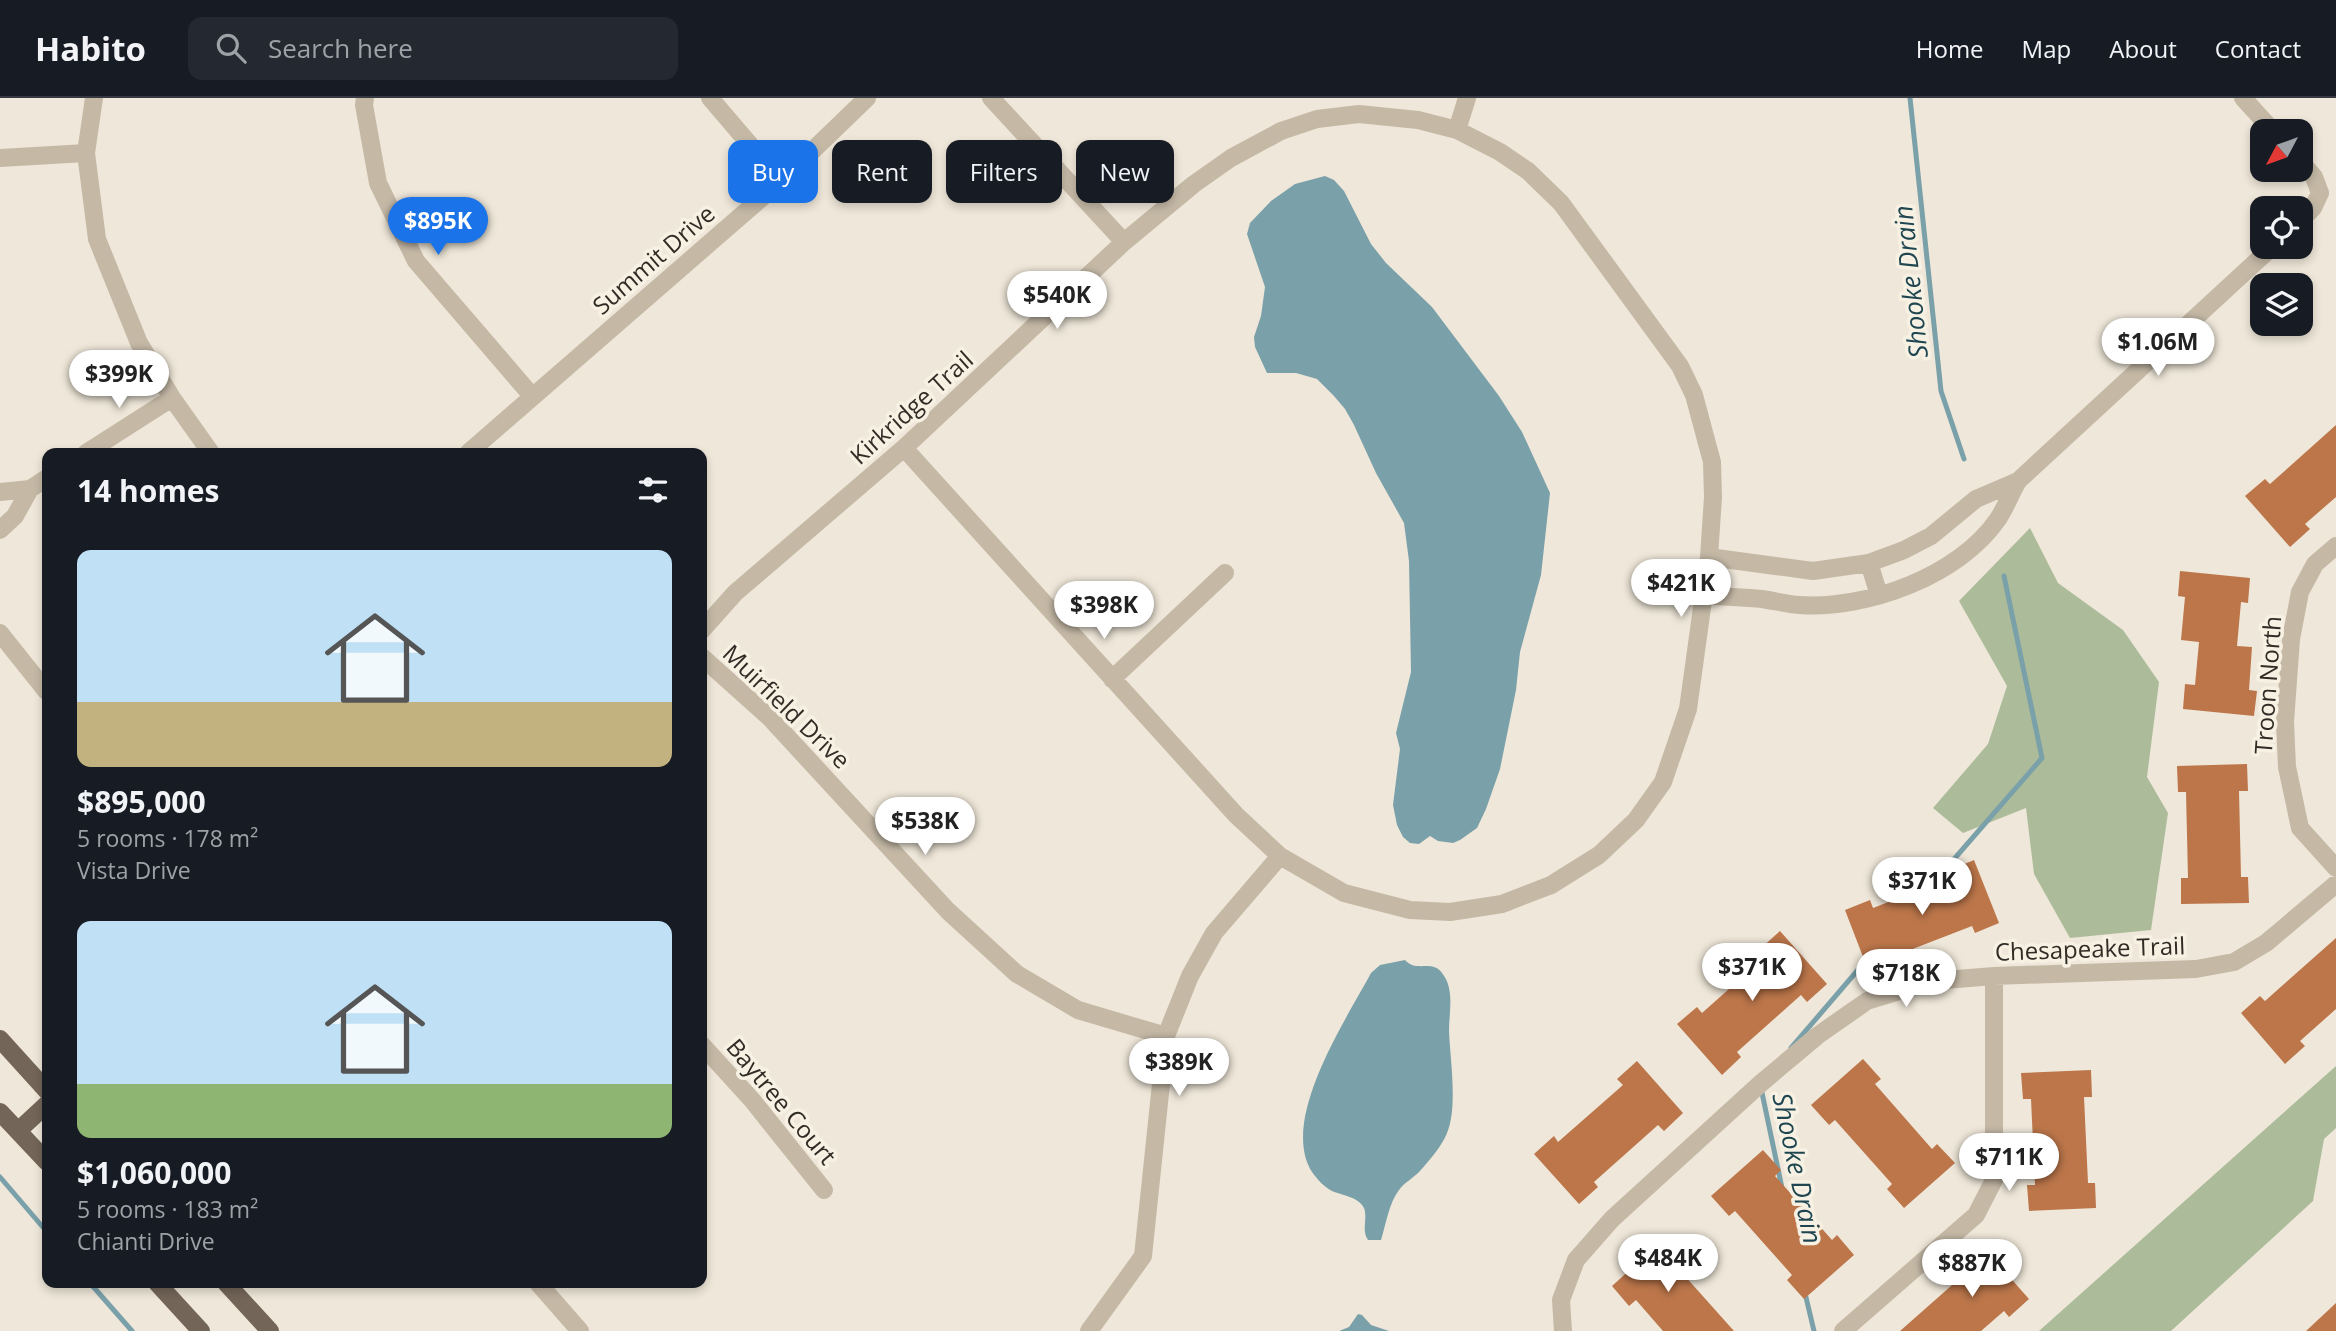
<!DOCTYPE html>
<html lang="en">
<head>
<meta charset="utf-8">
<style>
  :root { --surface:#171b24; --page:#242831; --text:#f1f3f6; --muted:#9ea1a6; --line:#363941; --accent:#1a73e8 }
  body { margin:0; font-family:"Open Sans",sans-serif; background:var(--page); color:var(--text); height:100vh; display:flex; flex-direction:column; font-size:26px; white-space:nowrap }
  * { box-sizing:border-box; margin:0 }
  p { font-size:23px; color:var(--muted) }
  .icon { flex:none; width:38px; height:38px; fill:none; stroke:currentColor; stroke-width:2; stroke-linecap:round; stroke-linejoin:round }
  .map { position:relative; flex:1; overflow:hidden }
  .side { position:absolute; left:42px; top:350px; width:665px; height:840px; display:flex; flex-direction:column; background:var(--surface); border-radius:14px; box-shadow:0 4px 10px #0003 }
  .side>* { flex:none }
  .banner { position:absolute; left:728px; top:42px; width:665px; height:63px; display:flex; gap:14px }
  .needle { width:46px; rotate:229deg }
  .fabs { position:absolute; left:2250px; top:21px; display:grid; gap:14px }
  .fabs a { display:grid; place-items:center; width:63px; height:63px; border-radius:14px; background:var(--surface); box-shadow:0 4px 10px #0003; font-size:35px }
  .price { position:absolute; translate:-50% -60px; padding:0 16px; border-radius:24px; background:#fff; color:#222; font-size:23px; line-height:46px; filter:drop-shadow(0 2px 4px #0008) }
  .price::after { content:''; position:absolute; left:50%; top:42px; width:21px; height:16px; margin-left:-10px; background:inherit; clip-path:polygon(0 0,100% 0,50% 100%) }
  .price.current { background:var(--accent); color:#fff }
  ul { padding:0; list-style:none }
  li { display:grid; align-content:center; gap:14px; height:371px; padding:0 35px }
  li span { display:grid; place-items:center; height:217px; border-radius:14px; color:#555 }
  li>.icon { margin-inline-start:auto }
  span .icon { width:126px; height:126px; fill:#fffc; stroke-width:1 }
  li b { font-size:30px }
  h2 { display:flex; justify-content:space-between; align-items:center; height:84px; padding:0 35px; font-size:30px }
  .tag { padding:0 24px; border-radius:14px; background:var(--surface); box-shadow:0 4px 10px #0003; font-size:24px; line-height:63px }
  .tag.current { background:var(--accent); color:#fff }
  header { display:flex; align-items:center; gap:42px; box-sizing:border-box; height:98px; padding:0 35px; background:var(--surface); border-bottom:2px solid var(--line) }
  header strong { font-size:33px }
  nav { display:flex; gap:38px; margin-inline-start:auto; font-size:24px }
  .search { width:490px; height:63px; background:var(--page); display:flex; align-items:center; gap:18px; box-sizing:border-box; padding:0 24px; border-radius:14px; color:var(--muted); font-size:26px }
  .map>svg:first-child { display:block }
  .green { fill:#acbc9a }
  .water { fill:#7aa0a9 }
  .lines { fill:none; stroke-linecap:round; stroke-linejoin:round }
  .stream { stroke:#7aa0a9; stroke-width:5 }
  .building { fill:#bc764a }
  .minor { stroke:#c5b9a6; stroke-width:18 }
  .major { stroke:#736558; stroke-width:18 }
  .labels { text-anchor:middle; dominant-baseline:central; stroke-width:7; stroke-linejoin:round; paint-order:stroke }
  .street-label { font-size:24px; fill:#322c26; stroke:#f7f1e4 }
  .water-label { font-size:26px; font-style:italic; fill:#1f4650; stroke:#f7f1e4 }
</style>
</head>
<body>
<header>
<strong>Habito</strong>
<div class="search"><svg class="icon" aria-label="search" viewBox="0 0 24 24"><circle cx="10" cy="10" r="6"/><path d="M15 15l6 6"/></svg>Search here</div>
<nav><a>Home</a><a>Map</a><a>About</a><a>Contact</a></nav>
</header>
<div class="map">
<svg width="2336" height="1233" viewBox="0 0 2336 1233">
  <rect width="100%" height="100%" fill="#efe7d9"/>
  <!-- green -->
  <path class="green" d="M2030,430l28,55 65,47 36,52 -12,95 21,36 -17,117 -81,8 -36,-64 -8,-66 -63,25 -30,-25 55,-64 19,-58 -48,-85z
    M2336,968v62l-12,11 -11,62 -142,130h-132z"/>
  <!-- water -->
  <path class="water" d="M1325,78l9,4 10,11 27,53 15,19 46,44 67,89 23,36 28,61 -9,82 -21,77 -4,38 -16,79 -14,40 -9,19 -17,12 -7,3 -15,-2 -8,-5 -11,8 -9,-1 -7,-6 -6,-12 -4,-20 7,-56 -4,-16 15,-61 -2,-111 -5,-38 -28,-50 -22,-48 -9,-16 -11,-13 -17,-17 -21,-6h-29l-12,-26 -1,-10 7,-21 4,-29 -18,-53 3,-11 21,-22 24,-17z
    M1405,862c11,13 27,-1 37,13 13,16 7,39 7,58 1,27 9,76 -2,102 -5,13 -18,28 -28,39 -6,6 -15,11 -20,18 -10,13 -13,34 -18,50h-13c-7,-10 0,-21 -4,-32 -5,-11 -23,-13 -32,-17 -8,-4 -15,-12 -20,-19 -33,-52 34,-152 59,-199l9,-8z
    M1358,1216l4,1 9,10 18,6h-50l10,-4z"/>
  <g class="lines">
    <!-- stream -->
    <path class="stream" d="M1910,0l31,293 23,68
      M1928,791l114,-131 -38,-182
      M1791,950l78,-91
      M1761,990l21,100
      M0,1079l47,55
      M90,1185l42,48
      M1805,1195l9,38"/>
  </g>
  <!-- building -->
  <path class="building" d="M2336,327v72l-31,27 5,5 -20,18 -45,-51 20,-17 5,5z
    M2180,473l70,7 -2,25 -7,-1 -4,44 15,1 -3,43 8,1 -3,25 -71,-7 2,-25 10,1 4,-43 -18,-2 4,-43 -7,-1z
    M2247,666l1,27h-9l2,86h7l1,26 -68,1v-26h7l-2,-86h-8l-1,-26z
    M1974,762l25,63 -24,10 -3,-7 -80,31 3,8 -25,10 -25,-65 25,-10 3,8 80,-31 -3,-7z
    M1780,833l47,53 -20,18 -6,-7 -64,57 4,5 -19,18 -45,-51 20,-17 5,6 64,-57 -6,-7z
    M2336,840v71l-36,32 5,5 -20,18 -44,-51 19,-17 5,5z
    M1863,961l18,20 -6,5 57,65 5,-5 18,19 -51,45 -17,-19 5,-5 -57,-64 -6,5 -18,-20z
    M1637,963l46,52 -19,18 -6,-6 -64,57 4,5 -19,17 -45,-50 20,-18 4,6 65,-57 -6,-6z
    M2091,972l1,27h-8l4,86h7l1,25 -67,3 -2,-26h8l-4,-86h-8l-2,-26z
    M1763,1052l18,20 -6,6 57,64 5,-5 17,20 -50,44 -17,-19 5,-5 -57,-64 -6,5 -18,-20z
    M1664,1141l17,20 -6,6 59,66h-71l-27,-31 -7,6 -17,-20z
    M1983,1149l46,52 -20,18 -5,-6 -23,20h-81l68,-60 -5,-6z
    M2336,1205v28h-30z"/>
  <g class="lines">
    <!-- minor -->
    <path class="minor" d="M94,0l-8,55 11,86 42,104 33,55 39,55
      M365,0l-1,7 14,78 38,78 116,135
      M710,0l71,83
      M991,0l133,144
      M2243,0l30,33
      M1457,32l10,-32
      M0,60l86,-5
      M2301,64l13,15 6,16 -7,15 -12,12
      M86,355l86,-55
      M468,355l313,-272 86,-83
      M2018,383l254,-234
      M30,391l17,-11
      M0,394l30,-3 -15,27 -15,14
      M2336,448l-21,18 -15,28 -9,47 -6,83 2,45 13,61 36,40
      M1869,465l10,32
      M1703,497c20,2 40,2 59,4 13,2 25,5 37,6 67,5 160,-29 199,-86 8,-12 13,-26 20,-38l-42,18 -45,37 -27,14 -35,13 -56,8 -104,-14
      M702,532l33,-37 169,-145 220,-206 70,-58 37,-26 50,-27 36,-12 42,-5 59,6 39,10 43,22 28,19 33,32 119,163 14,29 18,67 1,35 -4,60 -21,152 -25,73 -27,38 -37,35 -48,30 -49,19 -52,8 -40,-2 -66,-17 -64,-37 -44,-41 -332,-367
      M0,535l47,59
      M702,559l67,60 179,194 69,63 61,36 88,26
      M1112,581l113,-106
      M702,947l50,55 72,90
      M538,1185l42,48
      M1089,1233l54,-75 23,-220 24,-60 24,-43 66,-77
      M1563,1233l-2,-31 15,-40 36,-41 148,-135 57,-48 50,-35 65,-20 62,-5 202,-7 38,-7 32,-19 70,-59
      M1843,1233l133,-116 18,-35v-204"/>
    <!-- major -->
    <path class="major" d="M0,941l47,52
      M0,1014l47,50
      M19,1032l28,-26
      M157,1185l44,48
      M226,1185l44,48"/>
  </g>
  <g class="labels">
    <!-- street labels -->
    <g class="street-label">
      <text transform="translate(653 161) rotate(-41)">Summit Drive</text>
      <text transform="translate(911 309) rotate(-42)">Kirkridge Trail</text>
      <text transform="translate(2267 587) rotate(-86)">Troon North</text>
      <text transform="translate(787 608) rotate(44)">Muirfield Drive</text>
      <text transform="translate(2090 850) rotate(-2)">Chesapeake Trail</text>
      <text transform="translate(782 1003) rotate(50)">Baytree Court</text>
    </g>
    <!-- water labels -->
    <g class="water-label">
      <text transform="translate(1910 184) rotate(-96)">Shooke Drain</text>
      <text transform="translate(1798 1070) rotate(78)">Shooke Drain</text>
    </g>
  </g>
</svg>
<div class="fabs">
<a><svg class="needle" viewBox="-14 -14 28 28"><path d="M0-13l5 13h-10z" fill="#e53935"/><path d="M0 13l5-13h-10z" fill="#9ea1a6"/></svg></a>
<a><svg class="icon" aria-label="locate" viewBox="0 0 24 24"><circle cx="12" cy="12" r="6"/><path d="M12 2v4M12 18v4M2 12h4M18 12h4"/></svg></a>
<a><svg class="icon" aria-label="layers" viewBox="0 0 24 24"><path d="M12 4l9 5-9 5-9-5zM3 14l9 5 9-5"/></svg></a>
</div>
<b class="price current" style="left:438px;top:159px">$895K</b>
<b class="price" style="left:1057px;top:233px">$540K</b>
<b class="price" style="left:2158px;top:280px">$1.06M</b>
<b class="price" style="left:119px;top:312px">$399K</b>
<b class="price" style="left:1681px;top:521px">$421K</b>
<b class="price" style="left:1104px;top:543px">$398K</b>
<b class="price" style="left:925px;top:759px">$538K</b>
<b class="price" style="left:1922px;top:819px">$371K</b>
<b class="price" style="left:1752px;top:905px">$371K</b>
<b class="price" style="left:1906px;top:911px">$718K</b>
<b class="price" style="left:1179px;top:1000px">$389K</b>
<b class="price" style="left:2009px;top:1095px">$711K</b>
<b class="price" style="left:1668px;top:1196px">$484K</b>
<b class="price" style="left:1972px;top:1201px">$887K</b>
<div class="banner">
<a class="tag current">Buy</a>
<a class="tag">Rent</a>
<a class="tag">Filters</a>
<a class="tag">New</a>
</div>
<section class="side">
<h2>14 homes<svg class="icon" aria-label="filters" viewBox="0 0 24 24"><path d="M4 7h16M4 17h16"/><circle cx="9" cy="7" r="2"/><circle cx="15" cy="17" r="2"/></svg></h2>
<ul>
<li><span style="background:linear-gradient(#bfe0f5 70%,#c2b280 0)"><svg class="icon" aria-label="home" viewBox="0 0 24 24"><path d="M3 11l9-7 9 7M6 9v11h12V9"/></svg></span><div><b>$895,000</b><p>5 rooms · 178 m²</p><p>Vista Drive</p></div></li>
<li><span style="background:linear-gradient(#bfe0f5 75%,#8fb573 0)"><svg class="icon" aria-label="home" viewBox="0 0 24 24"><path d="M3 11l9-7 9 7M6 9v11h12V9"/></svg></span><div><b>$1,060,000</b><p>5 rooms · 183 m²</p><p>Chianti Drive</p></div></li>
</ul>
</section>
</div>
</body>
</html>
